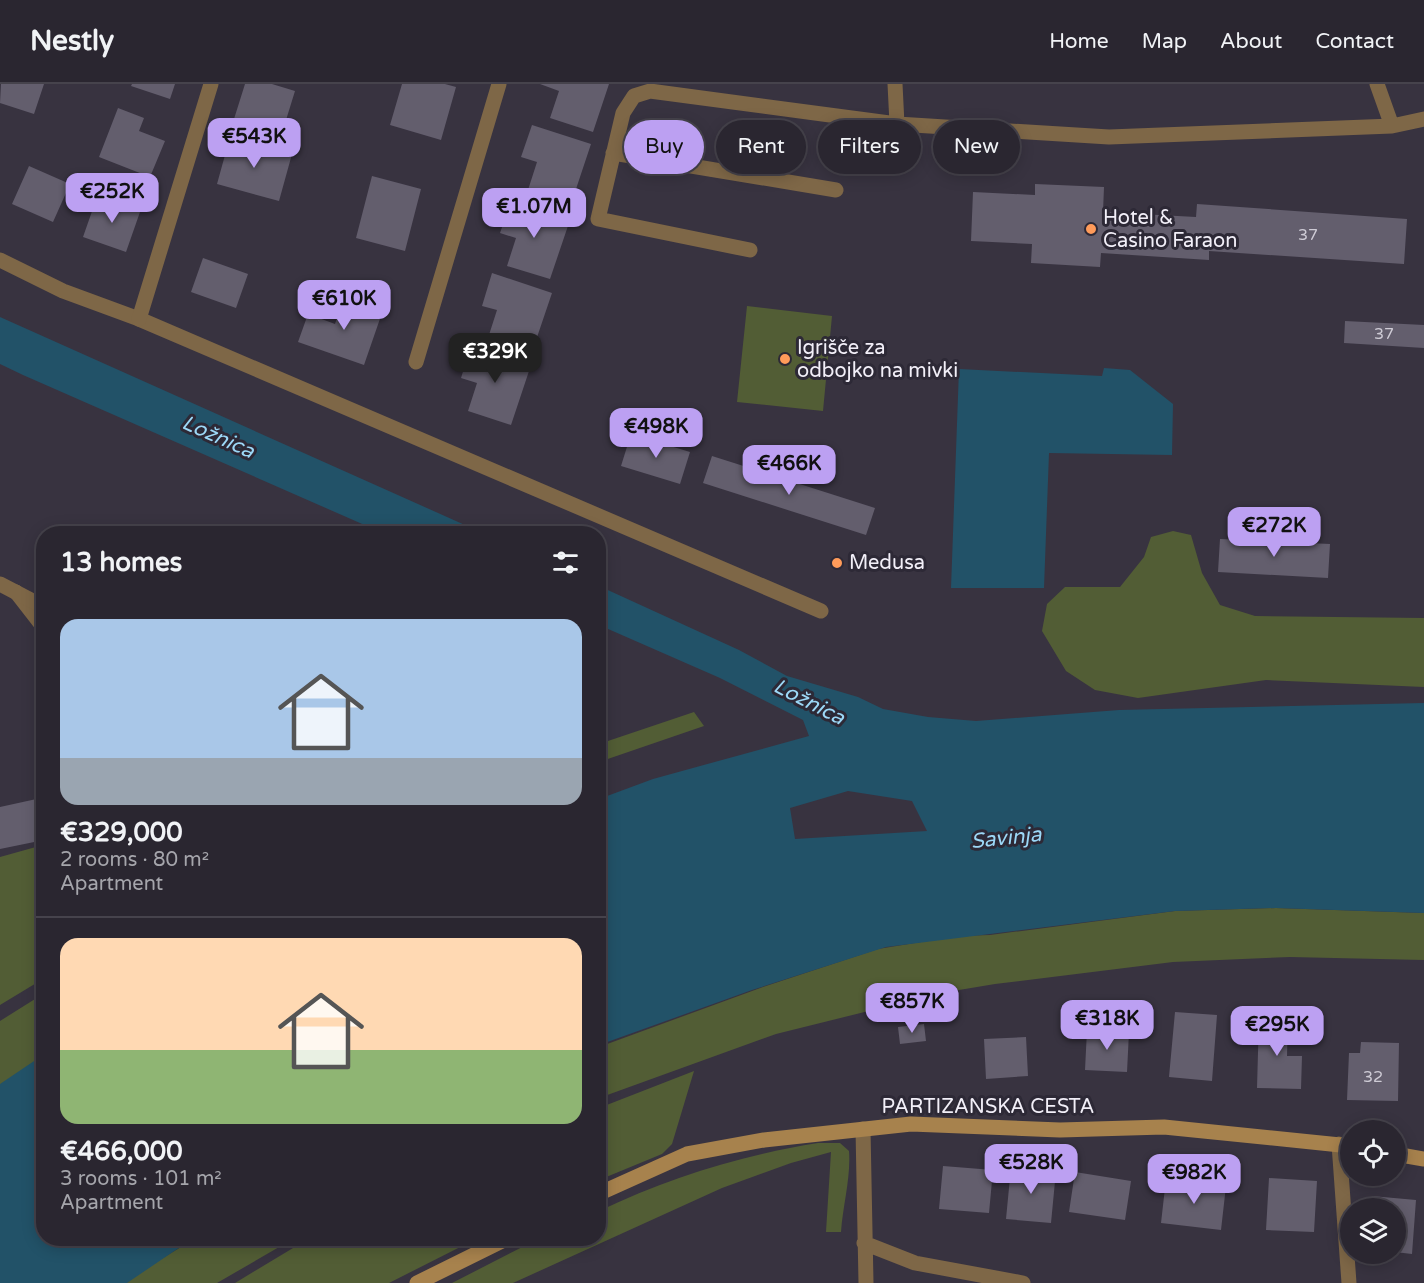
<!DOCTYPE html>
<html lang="en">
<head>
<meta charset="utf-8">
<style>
  :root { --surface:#2a2630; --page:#322e38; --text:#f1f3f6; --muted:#a5a5ab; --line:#46434c; --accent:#bca0f2 }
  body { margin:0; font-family:"Varela Round",sans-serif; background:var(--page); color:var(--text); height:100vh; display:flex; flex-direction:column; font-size:22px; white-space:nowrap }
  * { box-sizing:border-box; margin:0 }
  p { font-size:20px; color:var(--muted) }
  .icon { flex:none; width:33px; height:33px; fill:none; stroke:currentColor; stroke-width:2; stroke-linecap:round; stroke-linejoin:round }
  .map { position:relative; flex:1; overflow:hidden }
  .panel { position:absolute; left:36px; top:442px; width:570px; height:720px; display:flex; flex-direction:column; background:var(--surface); border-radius:24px; box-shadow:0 3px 15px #0003,0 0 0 2px var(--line) }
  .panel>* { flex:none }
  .guide { position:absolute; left:624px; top:36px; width:570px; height:54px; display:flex; gap:12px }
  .fabs { position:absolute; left:1340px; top:1036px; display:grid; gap:12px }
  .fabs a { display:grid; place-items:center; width:66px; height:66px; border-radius:50%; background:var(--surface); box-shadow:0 3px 15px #0003,0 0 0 2px var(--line); font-size:30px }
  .price { position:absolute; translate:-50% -51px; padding:0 14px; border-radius:12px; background:var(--accent); color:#111; font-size:20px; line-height:39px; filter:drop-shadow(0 2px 3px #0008) }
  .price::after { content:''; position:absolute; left:50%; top:36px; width:18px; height:14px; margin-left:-9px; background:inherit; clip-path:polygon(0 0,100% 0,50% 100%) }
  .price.active { background:#222; color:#fff }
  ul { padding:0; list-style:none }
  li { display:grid; align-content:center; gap:12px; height:318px; padding:0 24px }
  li+li { border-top:2px solid var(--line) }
  li span { display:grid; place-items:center; height:186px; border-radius:18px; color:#555 }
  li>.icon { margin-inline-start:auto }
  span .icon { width:108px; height:108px; fill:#fffc; stroke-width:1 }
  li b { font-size:26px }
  h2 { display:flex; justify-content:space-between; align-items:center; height:72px; padding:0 24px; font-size:26px }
  .tag { padding:0 21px; border-radius:27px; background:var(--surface); box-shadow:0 3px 15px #0003,0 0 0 2px var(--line); font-size:21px; line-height:54px }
  .tag.active { background:var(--accent); color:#111 }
  header { display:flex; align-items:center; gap:36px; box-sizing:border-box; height:84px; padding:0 30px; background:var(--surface); border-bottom:2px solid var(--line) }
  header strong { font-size:28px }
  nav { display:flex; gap:33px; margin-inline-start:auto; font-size:21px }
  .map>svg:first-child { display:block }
  .green { fill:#525d35 }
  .water { fill:#225268; fill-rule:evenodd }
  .building { fill:#635e6d }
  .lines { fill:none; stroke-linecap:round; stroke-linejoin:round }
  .lane { stroke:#7e6747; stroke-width:15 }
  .street { stroke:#7e6747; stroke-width:15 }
  .secondary { stroke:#a7824d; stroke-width:15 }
  .poi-dot { fill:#ff9b5a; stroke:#2d2936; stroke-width:2 }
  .labels { text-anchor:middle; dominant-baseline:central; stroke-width:6; stroke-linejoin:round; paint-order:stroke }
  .number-label { font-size:16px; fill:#cecbd5 }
  .poi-label { font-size:20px; fill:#f2eff8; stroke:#2d2936; text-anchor:start }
  .street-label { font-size:20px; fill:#f2eff8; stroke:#2d2936 }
  .water-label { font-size:21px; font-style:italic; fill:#9cd8f7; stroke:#2d2936 }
</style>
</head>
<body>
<header>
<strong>Nestly</strong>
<nav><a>Home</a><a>Map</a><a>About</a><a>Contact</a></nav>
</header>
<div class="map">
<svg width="1424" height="1199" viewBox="0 0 1424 1199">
  <rect width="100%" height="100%" fill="#383340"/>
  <!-- green -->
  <path class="green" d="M747,222l85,10 -9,95 -86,-9z
    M1173,447l18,4 11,38 18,32 35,11 169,2v69l-158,-7 -128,18 -43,-8 -29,-19 -24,-40 5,-27 18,-17h55l24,-30 7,-20z
    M694,628l10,14 -105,36v-18z
    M43,761v134l-43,26v-148z
    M1276,824l148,5v47l-134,-3 -117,5 -178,22 -54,9 -165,41 -177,64v-51l164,-60 115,-38 80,-13 32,-1 185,-24z
    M43,910v65l-43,29v-67z
    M694,987l-22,73 -10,10 -63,26v-72z
    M818,1059h22l9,8c2,26 -6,54 -8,81h-15l5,-80 -40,11 -69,25 -209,95h-61l86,-44h60l1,-28c69,-33 143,-56 219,-68z
    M194,1155h99l-76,44h-95z
    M308,1155h168l-87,44h-154z"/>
  <!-- water -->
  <path class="water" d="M0,233l485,217h-100l-362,-159 -23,-11z
    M1104,284l26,2 43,34 -1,51 -123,-2 -5,135h-93l8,-219 143,7z
    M599,502l140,64 48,26 71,21 25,12 45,8 48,4 143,-11 305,-7v210l-148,-5 -101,3 -289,36 -134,43 -153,55v-246l54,-20 156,-43 -6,-16 -83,-42 -121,-53zM848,707l64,10 15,30 -132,8 -5,-31z
    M43,971l1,184h148l-65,44h-127v-199z"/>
  <!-- building -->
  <path class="building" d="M1,0h43l-10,30 -34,-11z
    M132,0h43l-5,15 -39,-13z
    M245,0h27l23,7 -13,42 -48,-14z
    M402,0h43l11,3 -15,53 -51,-15z
    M540,0h69l-16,48 -43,-14 9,-27z
    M118,24l26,10 -5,13 26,10 -15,36 -51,-20z
    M532,41l59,19 -20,60 -43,-14 9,-28 -16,-5z
    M230,53l62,17 -13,47 -62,-17z
    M29,82l41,18 -17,38 -41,-18z
    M372,92l49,13 -16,62 -49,-13z
    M1035,100l69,3 -1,25 93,5 1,-13 210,15 -3,45 -195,-13v9l-108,-7 -1,14 -69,-4 1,-19 -61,-3 2,-49 62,3z
    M97,113l43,15 -14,40 -43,-15z
    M511,117l59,19 -20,59 -43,-13 9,-28 -16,-5z
    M203,174l45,16 -12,34 -45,-16z
    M492,189l60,20 -20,59 -44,-14 9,-28 -15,-4z
    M344,212l39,14 -19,55 -66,-23 10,-28 27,10z
    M1345,237l79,4v23l-80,-5z
    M471,262l60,19 -20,60 -43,-14 9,-28 -16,-5z
    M631,350l59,18 -10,32 -59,-18z
    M712,372l163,52 -9,27 -163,-52z
    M1220,455l110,5 -2,34 -110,-6z
    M41,714l3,42 -44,9v-42z
    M1175,928l42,3 -5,66 -43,-4z
    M1259,933l29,1 -1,38h15l-1,33 -44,-1z
    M924,940l2,17 -26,3 -2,-17z
    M1087,946l42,2 -2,40 -42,-2z
    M1026,953l2,39 -42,3 -2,-40z
    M1361,958l38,1 -1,58 -51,-1 2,-47h11z
    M943,1082l50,4 -4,43 -50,-4z
    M1011,1083l45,4 -5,52 -45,-4z
    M1075,1088l56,9 -6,39 -56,-8z
    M1269,1094l48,3 -3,51 -48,-2z
    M1166,1095l60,7 -5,44 -60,-7z
    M1372,1112l44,4 -4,54 -17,-2v-43h-24z"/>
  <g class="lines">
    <!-- lane -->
    <path class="lane" d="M895,0l2,40 212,13 283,-11 32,-7
      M1377,0l15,42
      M613,69l223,37
      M750,166l-152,-31 25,-106 11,-17 16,-5 247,33
      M0,176l63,31 76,28 682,292
      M16,508l28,36"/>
    <!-- street -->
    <path class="street" d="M139,235l72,-235
      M416,278l83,-278
      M0,500l44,23
      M863,1045l3,154
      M1339,1060l10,139
      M864,1159l51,20 108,20"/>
    <!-- secondary -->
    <path class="secondary" d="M1395,1070l29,5
      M598,1110l89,-40 77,-14 147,-16 149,6 104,-3 186,19
      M417,1199l89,-44"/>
  </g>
  <!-- markers -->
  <g class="poi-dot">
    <circle cx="1091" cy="145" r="6"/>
    <circle cx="785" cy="275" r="6"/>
    <circle cx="837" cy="479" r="6"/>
  </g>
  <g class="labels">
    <!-- number labels -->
    <g class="number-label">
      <text x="1308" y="151">37</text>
      <text x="1384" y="250">37</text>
      <text x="1373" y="993">32</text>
    </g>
    <!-- poi labels -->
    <g class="poi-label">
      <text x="1103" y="134">Hotel &amp;<tspan x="1103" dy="23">Casino Faraon</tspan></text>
      <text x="797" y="264">Igrišče za<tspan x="797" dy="23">odbojko na mivki</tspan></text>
      <text x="849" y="479">Medusa</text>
    </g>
    <!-- street labels -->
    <g class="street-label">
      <text x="988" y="1023">PARTIZANSKA CESTA</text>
    </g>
    <!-- water labels -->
    <g class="water-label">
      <text transform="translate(218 353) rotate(24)">Ložnica</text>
      <text transform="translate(809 618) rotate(27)">Ložnica</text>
      <text transform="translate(1006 754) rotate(-6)">Savinja</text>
    </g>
  </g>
</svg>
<div class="fabs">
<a><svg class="icon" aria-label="locate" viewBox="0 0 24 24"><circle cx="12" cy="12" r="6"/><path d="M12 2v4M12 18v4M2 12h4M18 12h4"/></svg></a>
<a><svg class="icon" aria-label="layers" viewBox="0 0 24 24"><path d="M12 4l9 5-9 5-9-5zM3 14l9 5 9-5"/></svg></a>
</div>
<b class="price" style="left:254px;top:85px">€543K</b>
<b class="price" style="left:112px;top:140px">€252K</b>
<b class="price" style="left:534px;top:155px">€1.07M</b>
<b class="price" style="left:344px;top:247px">€610K</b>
<b class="price active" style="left:495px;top:300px">€329K</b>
<b class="price" style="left:656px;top:375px">€498K</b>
<b class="price" style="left:789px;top:412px">€466K</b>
<b class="price" style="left:1274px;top:474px">€272K</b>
<b class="price" style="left:912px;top:950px">€857K</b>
<b class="price" style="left:1107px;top:967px">€318K</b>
<b class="price" style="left:1277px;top:973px">€295K</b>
<b class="price" style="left:1031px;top:1111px">€528K</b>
<b class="price" style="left:1194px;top:1121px">€982K</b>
<div class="guide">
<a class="tag active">Buy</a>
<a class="tag">Rent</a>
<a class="tag">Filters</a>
<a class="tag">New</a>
</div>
<section class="panel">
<h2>13 homes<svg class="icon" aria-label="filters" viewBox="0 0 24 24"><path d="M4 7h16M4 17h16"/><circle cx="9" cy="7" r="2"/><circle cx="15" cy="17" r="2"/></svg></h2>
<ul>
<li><span style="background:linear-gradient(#a9c7e8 75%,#9aa5b1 0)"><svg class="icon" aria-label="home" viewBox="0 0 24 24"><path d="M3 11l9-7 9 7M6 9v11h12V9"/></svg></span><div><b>€329,000</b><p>2 rooms · 80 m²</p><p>Apartment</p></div></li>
<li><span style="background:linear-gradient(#ffd9b3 60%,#8fb573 0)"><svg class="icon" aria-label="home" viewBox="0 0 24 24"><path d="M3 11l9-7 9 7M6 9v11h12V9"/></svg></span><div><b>€466,000</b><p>3 rooms · 101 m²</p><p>Apartment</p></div></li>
</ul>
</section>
</div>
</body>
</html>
